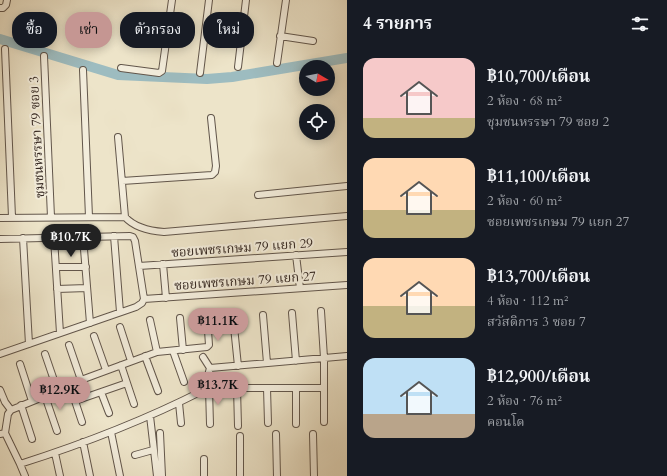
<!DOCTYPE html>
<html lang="th">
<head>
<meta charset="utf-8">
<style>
  :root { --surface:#171b24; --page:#20242c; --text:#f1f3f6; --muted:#9ea1a6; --accent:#c59692 }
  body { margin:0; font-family:Cardo,"Noto Serif Thai",serif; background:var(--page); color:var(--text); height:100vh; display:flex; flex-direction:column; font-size:15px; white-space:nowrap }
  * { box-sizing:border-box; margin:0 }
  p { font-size:13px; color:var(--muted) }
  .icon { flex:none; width:22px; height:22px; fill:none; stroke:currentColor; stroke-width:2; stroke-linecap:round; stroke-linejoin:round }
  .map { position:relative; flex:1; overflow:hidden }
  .details { display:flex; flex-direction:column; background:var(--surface); width:320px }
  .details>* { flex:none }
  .guide { position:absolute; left:12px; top:12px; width:275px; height:36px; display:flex; gap:8px }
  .needle { width:26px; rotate:100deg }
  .fabs { position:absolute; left:299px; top:60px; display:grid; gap:8px }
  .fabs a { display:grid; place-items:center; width:36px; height:36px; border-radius:50%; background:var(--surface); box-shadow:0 2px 10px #0003; font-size:20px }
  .price { position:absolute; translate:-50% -34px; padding:0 9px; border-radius:14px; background:var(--accent); color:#111; font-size:13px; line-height:26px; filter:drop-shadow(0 1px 2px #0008) }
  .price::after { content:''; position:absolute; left:50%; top:24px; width:12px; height:9px; margin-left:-6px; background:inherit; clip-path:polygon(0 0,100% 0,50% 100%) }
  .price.current { background:#222; color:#fff }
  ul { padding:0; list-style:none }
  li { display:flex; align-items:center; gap:12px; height:100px; padding:0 16px }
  li span { display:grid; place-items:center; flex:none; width:112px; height:80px; border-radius:12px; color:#555 }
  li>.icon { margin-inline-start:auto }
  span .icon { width:48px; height:48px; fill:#fffc; stroke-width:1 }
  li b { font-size:17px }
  h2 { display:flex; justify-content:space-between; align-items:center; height:48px; padding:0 16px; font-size:17px }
  .tag { padding:0 14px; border-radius:16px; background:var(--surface); box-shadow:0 2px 10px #0003; font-size:14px; line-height:36px }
  .tag.current { background:var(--accent); color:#111 }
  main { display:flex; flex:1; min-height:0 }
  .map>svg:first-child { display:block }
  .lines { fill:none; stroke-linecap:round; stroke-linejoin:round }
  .river { stroke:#9dbcc0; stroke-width:10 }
  .street-casing { stroke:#62564b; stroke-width:8 }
  .street { stroke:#f3eddc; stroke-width:6 }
  .labels { text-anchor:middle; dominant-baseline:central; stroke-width:4; stroke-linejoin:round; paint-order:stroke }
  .street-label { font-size:13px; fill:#342721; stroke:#f3eddc }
</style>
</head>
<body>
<main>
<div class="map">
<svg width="347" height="476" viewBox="0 0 347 476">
  <rect width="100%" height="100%" fill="#ede4c9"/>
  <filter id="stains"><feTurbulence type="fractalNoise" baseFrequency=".005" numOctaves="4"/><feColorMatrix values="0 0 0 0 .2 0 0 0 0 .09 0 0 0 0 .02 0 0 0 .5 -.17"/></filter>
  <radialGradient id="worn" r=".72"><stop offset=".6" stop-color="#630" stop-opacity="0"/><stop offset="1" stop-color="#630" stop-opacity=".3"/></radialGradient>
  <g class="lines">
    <!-- river -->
    <path class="river" d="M0,39l118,36 89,4 25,-2 115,-19"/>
    <!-- street casing -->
    <g class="street-casing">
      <path id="street" d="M0,8h3l3,-3 1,-5
        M280,36l33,5
        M5,49l7,168
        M44,56l7,161
        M277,63l9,-63
        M238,67l8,-67
        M121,68l38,5 3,-2 10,-71
        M83,70l6,147
        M200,73l9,-73
        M118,137l7,80
        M122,181l90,-6 3,-3 1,-6 -5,-48
        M258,195l89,-9
        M0,218l125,-1c10,11 25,14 39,15l183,-16
        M114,236l6,76
        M83,237l7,86
        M23,238l6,106
        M54,238l6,95
        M0,239l130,-3 3,1 2,4 9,58 -2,4 -6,4 -136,47
        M296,255l4,33
        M163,264l3,34
        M139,266l208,-14
        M56,267h30
        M57,289l30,-1
        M144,299l203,-14
        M321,311l3,47v64
        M292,313l4,48
        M263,315l4,48
        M233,317l5,49
        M180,318l3,32
        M150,320l7,32
        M120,327l11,34
        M94,336l12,34
        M69,345l12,35
        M173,351l11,31
        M45,354l13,38
        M145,356l13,35
        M20,364l12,37
        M121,365l13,39
        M210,368l137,-12
        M70,386l12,36
        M237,388l1,38
        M267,388l1,35
        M296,388v36
        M209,389l1,35
        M0,390l5,12 6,8
        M204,390l33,-2h87
        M101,392l8,21
        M45,396l12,35
        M75,401l52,-18
        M179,403l2,20
        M21,405l11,34
        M150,416l7,60
        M111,432l9,44
        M5,433l15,31c63,-20 125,-44 184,-74l6,-22 -7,-11
        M160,433l2,43
        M0,434l5,-1 3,-19 3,-4 59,-24 11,-6 76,-28 50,-5 2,-2 -2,-29
        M276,434l1,42
        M313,434l1,42
        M240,436v40
        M83,442l7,34
        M55,453l5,23
        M135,455l18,-5
        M204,459v17
        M20,464l5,12"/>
    </g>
    <!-- street -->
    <use href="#street" class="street"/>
  </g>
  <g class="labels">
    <!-- street labels -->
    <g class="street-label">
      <text transform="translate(37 137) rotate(-93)">ชุมชนหรรษา 79 ซอย 3</text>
      <text transform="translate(242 248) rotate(-4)">ซอยเพชรเกษม 79 แยก 29</text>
      <text transform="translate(245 281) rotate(-4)">ซอยเพชรเกษม 79 แยก 27</text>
    </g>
  </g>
  <rect width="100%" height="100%" filter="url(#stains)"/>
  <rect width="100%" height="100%" fill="url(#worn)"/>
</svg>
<div class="fabs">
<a><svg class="needle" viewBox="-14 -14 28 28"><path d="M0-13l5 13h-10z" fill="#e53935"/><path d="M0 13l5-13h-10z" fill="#9ea1a6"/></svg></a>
<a><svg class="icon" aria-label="locate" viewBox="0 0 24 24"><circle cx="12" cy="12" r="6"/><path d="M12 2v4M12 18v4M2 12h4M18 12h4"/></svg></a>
</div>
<b class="price current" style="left:71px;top:258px">฿10.7K</b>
<b class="price" style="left:218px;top:342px">฿11.1K</b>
<b class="price" style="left:218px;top:406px">฿13.7K</b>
<b class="price" style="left:60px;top:411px">฿12.9K</b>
<div class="guide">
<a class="tag">ซื้อ</a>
<a class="tag current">เช่า</a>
<a class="tag">ตัวกรอง</a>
<a class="tag">ใหม่</a>
</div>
</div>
<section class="details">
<h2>4 รายการ<svg class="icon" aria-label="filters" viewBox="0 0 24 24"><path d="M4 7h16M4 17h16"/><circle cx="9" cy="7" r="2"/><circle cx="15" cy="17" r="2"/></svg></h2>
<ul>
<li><span style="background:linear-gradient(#f6c9c9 75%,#c2b280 0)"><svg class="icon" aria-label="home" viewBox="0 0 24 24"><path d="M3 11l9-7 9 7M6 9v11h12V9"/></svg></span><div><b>฿10,700/เดือน</b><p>2 ห้อง · 68 m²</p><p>ชุมชนหรรษา 79 ซอย 2</p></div></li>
<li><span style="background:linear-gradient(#ffd9b3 65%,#c2b280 0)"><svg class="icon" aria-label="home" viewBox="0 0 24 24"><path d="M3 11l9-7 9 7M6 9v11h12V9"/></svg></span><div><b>฿11,100/เดือน</b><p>2 ห้อง · 60 m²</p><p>ซอยเพชรเกษม 79 แยก 27</p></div></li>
<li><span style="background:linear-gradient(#ffd9b3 60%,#c2b280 0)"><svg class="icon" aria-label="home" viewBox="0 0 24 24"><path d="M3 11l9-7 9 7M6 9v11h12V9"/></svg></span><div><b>฿13,700/เดือน</b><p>4 ห้อง · 112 m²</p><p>สวัสดิการ 3 ซอย 7</p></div></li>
<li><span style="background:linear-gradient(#bfe0f5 70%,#b9a48a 0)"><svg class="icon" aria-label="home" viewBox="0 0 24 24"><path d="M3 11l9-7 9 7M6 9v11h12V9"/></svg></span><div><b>฿12,900/เดือน</b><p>2 ห้อง · 76 m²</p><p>คอนโด</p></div></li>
</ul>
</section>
</main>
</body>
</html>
